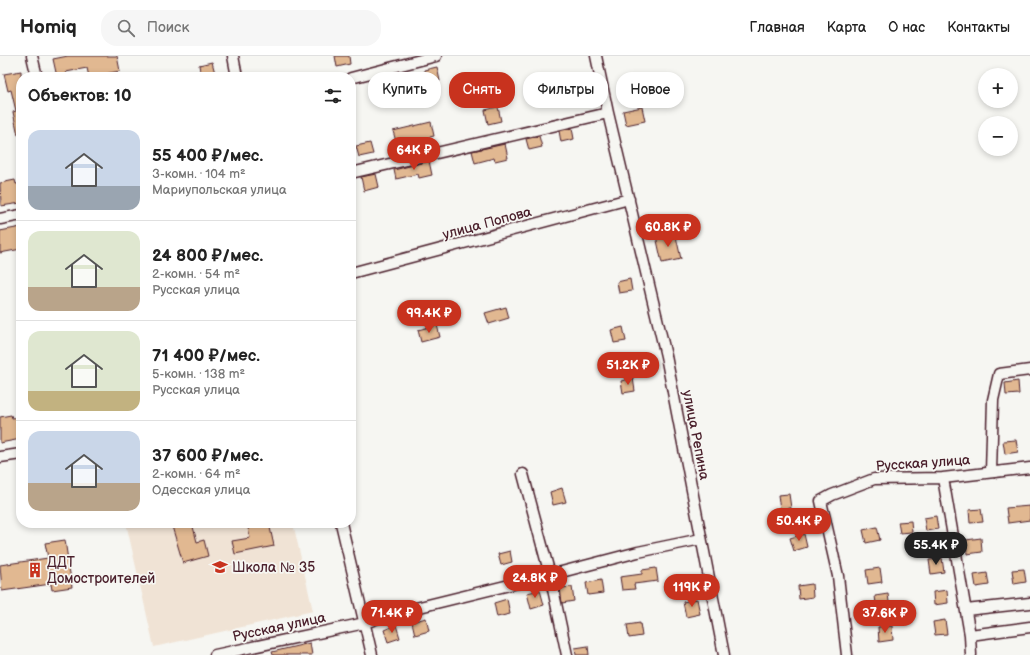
<!DOCTYPE html>
<html lang="ru">
<head>
<meta charset="utf-8">
<style>
  :root { --surface:#fff; --page:#f6f6f6; --text:#222; --muted:#767676; --line:#e0e0e0; --accent:#c8321e }
  body { margin:0; font-family:"Balsamiq Sans",sans-serif; background:var(--page); color:var(--text); height:100vh; display:flex; flex-direction:column; font-size:15px; white-space:nowrap }
  * { box-sizing:border-box; margin:0 }
  p { font-size:13px; color:var(--muted) }
  .icon { flex:none; width:22px; height:22px; fill:none; stroke:currentColor; stroke-width:2; stroke-linecap:round; stroke-linejoin:round }
  .map { position:relative; flex:1; overflow:hidden }
  .drawer { position:absolute; left:16px; top:16px; width:340px; height:456px; display:flex; flex-direction:column; background:var(--surface); border-radius:16px; box-shadow:0 2px 6px #0003 }
  .drawer>* { flex:none }
  .top-card { position:absolute; left:368px; top:16px; width:380px; height:36px; display:flex; gap:8px }
  .buttons { position:absolute; left:978px; top:12px; display:grid; gap:8px }
  .buttons a { display:grid; place-items:center; width:40px; height:40px; border-radius:50%; background:var(--surface); box-shadow:0 2px 6px #0003; font-size:20px }
  .price { position:absolute; translate:-50% -34px; padding:0 9px; border-radius:14px; background:var(--accent); color:#fff; font-size:13px; line-height:26px; filter:drop-shadow(0 1px 2px #0008) }
  .price::after { content:''; position:absolute; left:50%; top:24px; width:12px; height:9px; margin-left:-6px; background:inherit; clip-path:polygon(0 0,100% 0,50% 100%) }
  .price.current { background:#222; color:#fff }
  ul { padding:0; list-style:none }
  li { display:flex; align-items:center; gap:12px; height:100px; padding:0 12px }
  li+li { border-top:1px solid var(--line) }
  li span { display:grid; place-items:center; flex:none; width:112px; height:80px; border-radius:12px; color:#555 }
  li>.icon { margin-inline-start:auto }
  span .icon { width:48px; height:48px; fill:#fffc; stroke-width:1 }
  li b { font-size:17px }
  h2 { display:flex; justify-content:space-between; align-items:center; height:48px; padding:0 12px; font-size:17px }
  .tag { padding:0 14px; border-radius:16px; background:var(--surface); box-shadow:0 2px 6px #0003; font-size:14px; line-height:36px }
  .tag.current { background:var(--accent); color:#fff }
  header { display:flex; align-items:center; gap:24px; box-sizing:border-box; height:56px; padding:0 20px; background:var(--surface); border-bottom:1px solid var(--line) }
  header strong { font-size:19px }
  nav { display:flex; gap:22px; margin-inline-start:auto; font-size:14px }
  .search { width:280px; height:36px; background:var(--page); display:flex; align-items:center; gap:10px; box-sizing:border-box; padding:0 14px; border-radius:16px; color:var(--muted); font-size:15px }
  .map>svg:first-child { display:block }
  .built { fill:#f0e3d5 }
  .building { fill:#e1b891; stroke:#4a1f2b }
  .lines { fill:none; stroke-linecap:round; stroke-linejoin:round }
  .street-casing { stroke:#4a1f2b; stroke-width:13 }
  .street { stroke:#f6f6f2; stroke-width:10 }
  .labels { text-anchor:middle; dominant-baseline:central; stroke-width:3.5; stroke-linejoin:round; paint-order:stroke }
  .street-label { font-size:14px; fill:#4a1f2b; stroke:#f6f6f2 }
  .poi-label { font-size:14px; fill:#4a1f2b; stroke:#f6f6f2; text-anchor:start }
</style>
</head>
<body>
<header>
<strong>Homiq</strong>
<div class="search"><svg class="icon" aria-label="search" viewBox="0 0 24 24"><circle cx="10" cy="10" r="6"/><path d="M15 15l6 6"/></svg>Поиск</div>
<nav><a>Главная</a><a>Карта</a><a>О нас</a><a>Контакты</a></nav>
</header>
<div class="map">
<svg width="1030" height="599" viewBox="0 0 1030 599">
  <rect width="100%" height="100%" fill="#f6f6f2"/>
  <filter id="ink" filterUnits="userSpaceOnUse"><feTurbulence type="fractalNoise" baseFrequency=".025" numOctaves="2"/><feDisplacementMap in="SourceGraphic" scale="8" xChannelSelector="R" yChannelSelector="G"/><feConvolveMatrix kernelMatrix="1 2 1 2 8 2 1 2 1" color-interpolation-filters="sRGB"/></filter>
  <g filter="url(#ink)">
    <!-- built -->
    <path class="built" d="M126,467h167l20,88 -159,36z"/>
    <!-- building -->
    <path class="building" d="M68,0h49l3,15 -31,6 -2,-9 -21,4 1,5h-10l-4,-18z
      M335,0h14l1,8 -13,3z
      M212,6l4,15h-15l-2,-12z
      M437,11l3,14 -13,3 -3,-14z
      M21,15v64h-3l-5,-23 3,-1 -5,-21 -3,1 -4,-17z
      M498,51l3,14 -13,3 -3,-14z
      M642,51l3,14 -19,4 -3,-14z
      M431,66l3,14 -37,9 -4,-14z
      M572,72l2,11 -13,3 -2,-11z
      M539,80l3,11 -13,3 -3,-11z
      M370,87l3,11 -14,3 -3,-11z
      M505,88l3,14 -13,3 -1,-3 -19,5 -3,-12z
      M429,105l3,14 -13,3 -1,-4 -22,5 -2,-9z
      M376,118l3,13 -15,4 -3,-14z
      M15,124l1,4 5,-1v20l-20,3 -1,-23z
      M21,171v22l-21,4v-22z
      M675,176l6,27 -19,4 -6,-27z
      M630,223l2,12 -13,2 -2,-11z
      M506,251l3,11 -20,6 -4,-11z
      M437,269l3,12 -19,5 -3,-12z
      M623,271l3,14 -12,2 -3,-13z
      M633,322l2,13 -12,2 -2,-12z
      M1018,325l1,13 -13,1 -1,-12z
      M11,359l1,3 9,-1v22l-21,4v-26z
      M1016,384l2,12 -13,2 -2,-13z
      M562,432l4,14 -13,3 -3,-13z
      M789,438l2,14 -11,1 -2,-14z
      M1030,450v14l-22,3 -2,-15z
      M981,453l2,13 -13,1 -1,-13z
      M936,460l2,13 -12,2 -2,-13z
      M911,465l1,11 -12,1 -2,-11z
      M171,467h21l5,19 7,-2 4,16 -25,7z
      M247,467h22l5,23 -39,8 -3,-13 18,-3z
      M877,471l3,13 -14,3 -3,-13z
      M804,478l3,13 -13,4 -4,-13z
      M981,482l1,14 -15,2 -1,-14z
      M65,484l7,47 -20,3 -1,-6 -49,7 -2,-26 48,-7 -3,-15z
      M510,495l2,11 -11,3 -3,-11z
      M942,502l2,14 -13,2 -2,-14z
      M656,512l2,13 -24,3 1,5 -13,1 -2,-13 22,-3v-4z
      M880,512l2,14 -14,2 -2,-14z
      M1024,513l2,13 -12,2 -2,-14z
      M987,517l2,12 -13,2 -2,-12z
      M601,524l2,13 -15,2 -2,-12z
      M812,528l1,13 -14,2 -1,-13z
      M572,531l2,14 -12,2 -2,-15z
      M540,534l4,15 -13,4 -4,-16z
      M947,534l1,13 -14,2 -1,-13z
      M888,538l2,16 -13,1 -2,-15z
      M507,543l3,15 -13,3 -3,-14z
      M697,543l3,15 -14,3 -3,-15z
      M426,562l3,13 -14,4 -3,-13z
      M945,564l2,14 -12,1 -2,-13z
      M640,567l2,13 -13,2 -2,-13z
      M396,569l4,13 -12,4 -4,-12z
      M892,570l1,14 -14,2 -1,-15z
      M310,587l2,12h-39l-1,-3z
      M588,590l1,9h-13l-1,-7z"/>
    <g class="lines">
      <!-- street casing -->
      <g class="street-casing">
        <path id="street" d="M32,0l5,21
          M233,0l4,21
          M596,0l12,57 58,243 58,299
          M351,22l85,-22
          M351,117l257,-60
          M0,163l21,-4
          M351,217l278,-74
          M0,401l21,-3
          M991,416l2,-72 6,-26 31,-4
          M943,422l27,157 1,20
          M341,467l31,132
          M966,554l64,-7
          M970,579l60,-8
          M215,599l150,-32 22,-8 163,-40 -27,-101
          M567,599l-17,-80 88,-23 63,-13
          M847,599l-9,-79 -17,-75 11,-6 42,-16 69,-1 87,-10"/>
      </g>
      <!-- street -->
      <use href="#street" class="street"/>
    </g>
  </g>
  <!-- icons -->
  <defs>
    <g id="school-bare" transform="scale(1.2)"><path d="M0-5L7-2L0 1L-7-2ZM-4 1L0 2.5L4 1V4Q0 6-4 4Z" fill="#c8321e" stroke="#f6f6f2" stroke-width="2.5" paint-order="stroke"/></g>
    <g id="building-bare" transform="scale(1.2)"><path d="M-4-6H4V6H1V3H-1V6H-4ZM-2.5-4.3h1.7v1.8h-1.7ZM.8-4.3h1.7v1.8H.8ZM-2.5-1h1.7V.8h-1.7ZM.8-1h1.7V.8H.8Z" fill="#c8321e" stroke="#f6f6f2" stroke-width="2.5" paint-order="stroke"/></g>
  </defs>
  <g fill-rule="evenodd">
    <use href="#school-bare" x="220" y="511"/>
    <use href="#building-bare" x="35" y="514"/>
  </g>
  <g class="labels">
    <!-- street labels -->
    <g class="street-label">
      <text transform="translate(487 167) rotate(-15)">улица Попова</text>
      <text transform="translate(696 379) rotate(79)">улица Репина</text>
      <text transform="translate(923 407) rotate(-4)">Русская улица</text>
      <text transform="translate(279 571) rotate(-12)">Русская улица</text>
    </g>
    <!-- poi labels -->
    <g class="poi-label">
      <text x="47" y="506">ДДТ<tspan x="47" dy="16">Домостроителей</tspan></text>
      <text x="232" y="511">Школа № 35</text>
    </g>
  </g>
</svg>
<div class="buttons">
<a>+</a>
<a>−</a>
</div>
<b class="price" style="left:414px;top:115px">64K ₽</b>
<b class="price" style="left:668px;top:192px">60.8K ₽</b>
<b class="price" style="left:429px;top:278px">99.4K ₽</b>
<b class="price" style="left:628px;top:330px">51.2K ₽</b>
<b class="price" style="left:799px;top:486px">50.4K ₽</b>
<b class="price current" style="left:936px;top:510px">55.4K ₽</b>
<b class="price" style="left:535px;top:543px">24.8K ₽</b>
<b class="price" style="left:692px;top:552px">119K ₽</b>
<b class="price" style="left:392px;top:578px">71.4K ₽</b>
<b class="price" style="left:885px;top:578px">37.6K ₽</b>
<div class="top-card">
<a class="tag">Купить</a>
<a class="tag current">Снять</a>
<a class="tag">Фильтры</a>
<a class="tag">Новое</a>
</div>
<section class="drawer">
<h2>Объектов: 10<svg class="icon" aria-label="filters" viewBox="0 0 24 24"><path d="M4 7h16M4 17h16"/><circle cx="9" cy="7" r="2"/><circle cx="15" cy="17" r="2"/></svg></h2>
<ul>
<li><span style="background:linear-gradient(#c9d6e8 70%,#9aa5b1 0)"><svg class="icon" aria-label="home" viewBox="0 0 24 24"><path d="M3 11l9-7 9 7M6 9v11h12V9"/></svg></span><div><b>55 400 ₽/мес.</b><p>3-комн. · 104 m²</p><p>Мариупольская улица</p></div></li>
<li><span style="background:linear-gradient(#dfe7d0 70%,#b9a48a 0)"><svg class="icon" aria-label="home" viewBox="0 0 24 24"><path d="M3 11l9-7 9 7M6 9v11h12V9"/></svg></span><div><b>24 800 ₽/мес.</b><p>2-комн. · 54 m²</p><p>Русская улица</p></div></li>
<li><span style="background:linear-gradient(#dfe7d0 75%,#c2b280 0)"><svg class="icon" aria-label="home" viewBox="0 0 24 24"><path d="M3 11l9-7 9 7M6 9v11h12V9"/></svg></span><div><b>71 400 ₽/мес.</b><p>5-комн. · 138 m²</p><p>Русская улица</p></div></li>
<li><span style="background:linear-gradient(#c9d6e8 65%,#b9a48a 0)"><svg class="icon" aria-label="home" viewBox="0 0 24 24"><path d="M3 11l9-7 9 7M6 9v11h12V9"/></svg></span><div><b>37 600 ₽/мес.</b><p>2-комн. · 64 m²</p><p>Одесская улица</p></div></li>
</ul>
</section>
</div>
</body>
</html>
